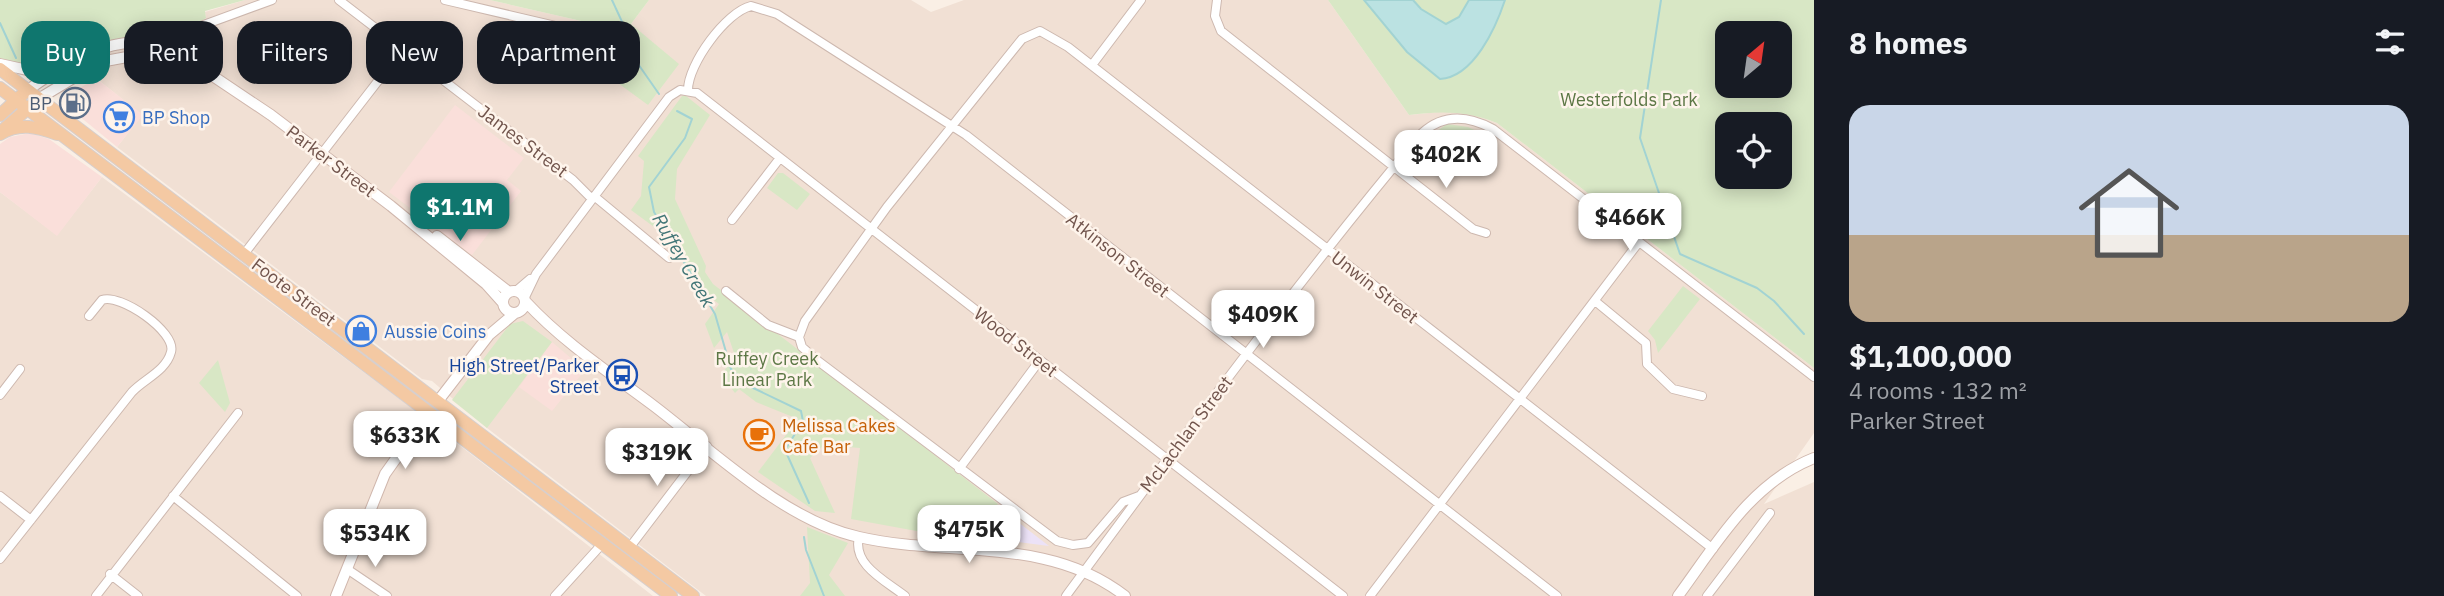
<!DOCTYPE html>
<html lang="en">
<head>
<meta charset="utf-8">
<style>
  :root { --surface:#171b24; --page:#242831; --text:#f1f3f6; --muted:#9ea1a6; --accent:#0f766e }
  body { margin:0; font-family:"IBM Plex Sans",sans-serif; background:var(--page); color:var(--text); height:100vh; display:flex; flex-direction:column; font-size:26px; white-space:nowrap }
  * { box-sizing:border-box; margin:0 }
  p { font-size:23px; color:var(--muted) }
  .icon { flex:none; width:38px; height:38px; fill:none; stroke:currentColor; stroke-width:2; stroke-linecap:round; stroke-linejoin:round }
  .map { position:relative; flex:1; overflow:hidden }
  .side { display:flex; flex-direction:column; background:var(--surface); width:630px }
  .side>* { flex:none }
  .hud { position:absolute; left:21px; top:21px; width:665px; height:63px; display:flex; gap:14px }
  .needle { width:46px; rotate:29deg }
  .buttons { position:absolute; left:1715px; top:21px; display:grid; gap:14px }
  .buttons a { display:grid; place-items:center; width:77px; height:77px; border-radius:14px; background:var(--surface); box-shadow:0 4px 18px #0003; font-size:35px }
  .price { position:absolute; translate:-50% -60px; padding:0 16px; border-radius:14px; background:#fff; color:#222; font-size:23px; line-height:46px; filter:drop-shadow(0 2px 4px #0008) }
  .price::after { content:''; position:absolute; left:50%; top:42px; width:21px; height:16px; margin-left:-10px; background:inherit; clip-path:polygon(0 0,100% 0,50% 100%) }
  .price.on { background:var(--accent); color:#fff }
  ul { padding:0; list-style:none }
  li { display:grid; align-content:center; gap:14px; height:371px; padding:0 35px }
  li span { display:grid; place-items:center; height:217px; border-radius:21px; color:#555 }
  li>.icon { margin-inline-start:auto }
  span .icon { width:126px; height:126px; fill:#fffc; stroke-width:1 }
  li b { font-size:30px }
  h2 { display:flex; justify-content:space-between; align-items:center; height:84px; padding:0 35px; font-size:30px }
  .tag { padding:0 24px; border-radius:21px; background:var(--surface); box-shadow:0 4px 18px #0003; font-size:24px; line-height:63px }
  .tag.on { background:var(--accent); color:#fff }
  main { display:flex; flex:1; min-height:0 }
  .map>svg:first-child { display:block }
  .residential { fill:#f1e0d4 }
  .commercial { fill:#fadfda }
  .education { fill:#ece2f7 }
  .green { fill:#d8e7c5; fill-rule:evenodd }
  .water { fill:#bbe2e2; stroke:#a2d3d3; stroke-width:2 }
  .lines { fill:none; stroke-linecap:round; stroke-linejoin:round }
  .stream { stroke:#a2d3d3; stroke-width:2 }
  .minor-casing { stroke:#cdb8af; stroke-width:10 }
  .secondary-casing { stroke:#d0b7ad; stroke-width:12 }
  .primary-casing { stroke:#d7cfcd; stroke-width:14 }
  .minor { stroke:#fff; stroke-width:8 }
  .secondary { stroke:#fff; stroke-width:10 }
  .primary { stroke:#f4c9a3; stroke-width:12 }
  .labels { text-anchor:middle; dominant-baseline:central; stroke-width:5; stroke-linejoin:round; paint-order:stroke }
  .park-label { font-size:18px; fill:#5c7745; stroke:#fef4eb }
  .service-label { font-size:18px; fill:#4e5e75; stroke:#fef4eb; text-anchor:end }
  .shop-label { font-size:18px; fill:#366cbe; stroke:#fef4eb; text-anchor:start }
  .street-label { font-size:18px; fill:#71544c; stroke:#fef4eb }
  .transit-label { font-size:18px; fill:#164399; stroke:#fef4eb; text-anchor:end }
  .food-label { font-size:18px; fill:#c56008; stroke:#fef4eb; text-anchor:start }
  .water-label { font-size:19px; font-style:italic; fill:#417576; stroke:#fef4eb }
</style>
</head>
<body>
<main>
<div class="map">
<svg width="1814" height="596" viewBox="0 0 1814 596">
  <rect width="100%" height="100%" fill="#faefe5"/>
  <!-- residential -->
  <path class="residential" d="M245,0h245l113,26 45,79 -17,-81 18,-24h262l20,12 33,-12h364l81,115 40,-4 23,3 25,9 317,245v65l-50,71 50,-22v114h-1108l-219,-168 -55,-47 -10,-2 -305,-232 25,-32 -45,-36 -22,-22 53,-19 49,-1 29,-19 -1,-6z
    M102,177l311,232 240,187h-653v-404l57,43z"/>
  <!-- commercial -->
  <path class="commercial" d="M97,79l46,36 -26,32 -49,-40 3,-15z
    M455,105l69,53 -17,22 14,11 -49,64 -83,-63z
    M30,133l19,6 53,38 -45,59 -57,-44v-48l10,-7z
    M552,342l33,28 -33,41 -33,-24z"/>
  <!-- education -->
  <path class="education" d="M997,506l52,40 -77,-10 2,-18 9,1z"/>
  <!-- green -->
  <path class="green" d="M0,0h245l-40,11 1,7 -31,20h-47l-79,33 -49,-13z
    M490,0h159l-18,24 48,40 -31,41 -41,-30 12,-16 -16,-33z
    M1328,0h36l43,52 34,27 7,-1 49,-57 8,-21h309v368l-317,-245c-31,-12 -55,-12 -88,-8zM1727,33h53v53h-53zM1727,124h53v53h-53z
    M1413,0h56l-10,17 -13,7 -25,-15z
    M682,96h4l24,19 -33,54 -2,30 31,67 -1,6 8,12 285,220 -15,15 -31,-3 -3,21 -98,-18 9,-71 -36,-3 -14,13 25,55 -20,-2 -57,-39 40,-53 -42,-17 -17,-13 -4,4 -14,-18 14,-19 -8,-24 -13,16 -9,-24 14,-20 -22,-17 -28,-49 -38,-28 10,-14 3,-35 -6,-5z
    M1447,124l21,3 17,8 -22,29 -34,-27z
    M778,173h5l27,21 -13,16 -30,-22z
    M1683,286l17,13 -42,54 -3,-13 -7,-9z
    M523,321l29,21 -65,86 -35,-28 58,-76z
    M218,360l12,43 -5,9 -26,-29z
    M807,527l41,16 -19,32 16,21h-45l10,-13z"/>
  <!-- water -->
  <path class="water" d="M1364,0h49l8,9 25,15 13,-7 10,-17h36c-9,27 -31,77 -65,79l-33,-27z"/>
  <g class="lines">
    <!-- stream -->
    <path class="stream" d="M612,0l12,26 5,25 30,43
      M1661,0l-21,138 40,116 77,34 17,13 30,33
      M0,23l16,35
      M677,111l15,8 -7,19 -36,49 5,25 61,102 16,55 18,17 52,25 2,10 -18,29 24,53
      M804,537l2,13 18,46"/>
    <!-- minor casing -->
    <g class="minor-casing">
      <path id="minor" d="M339,0l234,180 19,19
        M445,0l162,38
        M1217,0l-2,16 6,15 252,198 13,4
        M178,47l5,-12 7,-5 82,-30
        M184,48l15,-20
        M1092,65l49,-65
        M688,90c0,-26 38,-78 63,-84l26,8 189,121 591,461
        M594,196l75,62
        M732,220l48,-62
        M244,254l158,-204
        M516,291l14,-12
        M726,291l42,34 31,12 3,10 16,14 239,180 16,4 15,-2 35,-41 16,-6
        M525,297l11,-23 133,-177 11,-7 17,3 646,503
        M1595,301l51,42 1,21 26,25 29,7
        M799,337l6,-16 82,-114 135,-168 18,-8 28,16 645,502
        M0,395l20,-26
        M959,469l81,-109
        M0,496l31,24
        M173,496l124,100
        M859,537c-7,28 27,44 46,59
        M630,547l77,-101
        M0,559l132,-167c12,-13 34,-21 39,-40 6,-20 -51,-59 -69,-52l-13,16
        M347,569l40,27
        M110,574l28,22
        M96,596l142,-183
        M555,596l48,-53
        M1066,596c115,-156 231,-314 356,-463 22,-20 47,-17 71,-4l321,248
        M1370,596l269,-354
        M1707,596l63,-83"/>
    </g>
    <!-- secondary casing -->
    <g class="secondary-casing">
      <path id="secondary" d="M0,64l50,11
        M28,90c56,-40 111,-69 176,-30
        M40,98l60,-36 54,-10 32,6 85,57 120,91 95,78 17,19
        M437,236l72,56
        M503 302a11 11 0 1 1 22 0a11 11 0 1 1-22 0Z
        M526,302c37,40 84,71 128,104 59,45 131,115 205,131 90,21 188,-2 266,59
        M438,401l51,-66 25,-21
        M336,596l49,-122 44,-62
        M1678,596c39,-53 73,-113 136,-138"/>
    </g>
    <!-- primary casing -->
    <g class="primary-casing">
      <path id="primary" d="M0,69l693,527
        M0,88l671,508
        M0,115l22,-20
        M3,130l31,-27
        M0,134c20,-12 37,-7 57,0"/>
    </g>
    <!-- minor -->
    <use href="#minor" class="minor"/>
    <!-- secondary -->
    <use href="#secondary" class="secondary"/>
    <!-- primary -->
    <use href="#primary" class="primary"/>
  </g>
  <!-- icons -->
  <defs>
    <g id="fuel-ring" transform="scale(1.575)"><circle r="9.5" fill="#fef4eb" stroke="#5c6f8a" stroke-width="1.5"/><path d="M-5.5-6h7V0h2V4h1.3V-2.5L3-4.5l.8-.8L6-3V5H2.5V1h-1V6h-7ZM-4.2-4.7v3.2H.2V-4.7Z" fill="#5c6f8a"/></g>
    <g id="supermarket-ring" transform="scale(1.575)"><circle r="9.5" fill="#fef4eb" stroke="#3f7fe0" stroke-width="1.5"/><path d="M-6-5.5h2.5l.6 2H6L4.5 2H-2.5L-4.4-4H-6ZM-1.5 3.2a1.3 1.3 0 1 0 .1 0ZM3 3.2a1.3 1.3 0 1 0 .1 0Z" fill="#3f7fe0"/></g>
    <g id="shop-ring" transform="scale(1.575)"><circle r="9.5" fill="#fef4eb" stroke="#3f7fe0" stroke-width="1.5"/><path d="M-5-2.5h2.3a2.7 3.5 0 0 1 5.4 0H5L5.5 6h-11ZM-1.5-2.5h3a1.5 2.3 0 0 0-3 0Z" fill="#3f7fe0"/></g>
    <g id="bus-ring" transform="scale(1.575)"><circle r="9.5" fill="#fef4eb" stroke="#1a4fb4" stroke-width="1.5"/><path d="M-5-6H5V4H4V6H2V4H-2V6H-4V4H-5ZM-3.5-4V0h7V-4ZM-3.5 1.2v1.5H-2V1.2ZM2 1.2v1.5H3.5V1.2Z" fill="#1a4fb4"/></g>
    <g id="cafe-ring" transform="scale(1.575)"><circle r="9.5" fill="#fef4eb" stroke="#e8710a" stroke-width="1.5"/><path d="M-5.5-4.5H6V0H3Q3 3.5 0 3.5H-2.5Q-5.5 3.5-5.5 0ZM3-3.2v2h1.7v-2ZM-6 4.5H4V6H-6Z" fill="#e8710a"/></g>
  </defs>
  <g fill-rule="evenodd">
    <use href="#fuel-ring" x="75" y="103"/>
    <use href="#supermarket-ring" x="119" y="117"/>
    <use href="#shop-ring" x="361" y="331"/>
    <use href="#bus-ring" x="622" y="375"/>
    <use href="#cafe-ring" x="759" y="435"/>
  </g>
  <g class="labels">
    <!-- park labels -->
    <g class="park-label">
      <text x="1629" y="99">Westerfolds Park</text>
      <text x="767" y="358">Ruffey Creek<tspan x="767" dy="21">Linear Park</tspan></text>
    </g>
    <!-- service labels -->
    <g class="service-label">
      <text x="52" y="103">BP</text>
    </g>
    <!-- shop labels -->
    <g class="shop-label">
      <text x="142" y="117">BP Shop</text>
      <text x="384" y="331">Aussie Coins</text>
    </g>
    <!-- street labels -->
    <g class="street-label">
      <text transform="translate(523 141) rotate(37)">James Street</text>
      <text transform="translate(331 161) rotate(37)">Parker Street</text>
      <text transform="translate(1118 255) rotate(38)">Atkinson Street</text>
      <text transform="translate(1375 287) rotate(38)">Unwin Street</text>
      <text transform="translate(294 292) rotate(37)">Foote Street</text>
      <text transform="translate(1016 342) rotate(38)">Wood Street</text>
      <text transform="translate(1186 434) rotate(-53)">McLachlan Street</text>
    </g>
    <!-- transit labels -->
    <g class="transit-label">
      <text x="599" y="365">High Street/Parker<tspan x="599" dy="21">Street</tspan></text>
    </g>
    <!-- food labels -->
    <g class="food-label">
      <text x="782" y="425">Melissa Cakes<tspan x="782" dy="21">Cafe Bar</tspan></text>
    </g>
    <!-- water labels -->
    <g class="water-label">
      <text transform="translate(684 260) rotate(60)">Ruffey Creek</text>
    </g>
  </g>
</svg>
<div class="buttons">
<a><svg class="needle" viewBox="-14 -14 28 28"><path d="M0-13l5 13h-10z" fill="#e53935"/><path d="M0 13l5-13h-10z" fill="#9ea1a6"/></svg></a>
<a><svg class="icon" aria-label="locate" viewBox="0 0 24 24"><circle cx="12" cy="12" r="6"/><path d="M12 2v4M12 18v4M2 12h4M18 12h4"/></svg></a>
</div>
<b class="price" style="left:1446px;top:190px">$402K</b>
<b class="price on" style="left:460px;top:243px">$1.1M</b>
<b class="price" style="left:1630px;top:253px">$466K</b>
<b class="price" style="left:1263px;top:350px">$409K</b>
<b class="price" style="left:405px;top:471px">$633K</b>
<b class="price" style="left:657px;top:488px">$319K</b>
<b class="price" style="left:969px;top:565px">$475K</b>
<b class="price" style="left:375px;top:569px">$534K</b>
<div class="hud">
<a class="tag on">Buy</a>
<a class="tag">Rent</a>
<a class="tag">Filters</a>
<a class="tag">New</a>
<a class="tag">Apartment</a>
</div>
</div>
<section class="side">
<h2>8 homes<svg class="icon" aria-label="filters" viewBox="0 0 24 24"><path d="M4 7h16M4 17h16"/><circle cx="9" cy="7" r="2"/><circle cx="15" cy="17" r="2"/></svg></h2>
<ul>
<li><span style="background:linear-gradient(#c9d6e8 60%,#b9a48a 0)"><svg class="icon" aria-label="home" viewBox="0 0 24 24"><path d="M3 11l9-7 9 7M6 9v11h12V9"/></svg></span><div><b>$1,100,000</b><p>4 rooms · 132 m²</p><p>Parker Street</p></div></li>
</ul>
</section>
</main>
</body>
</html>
